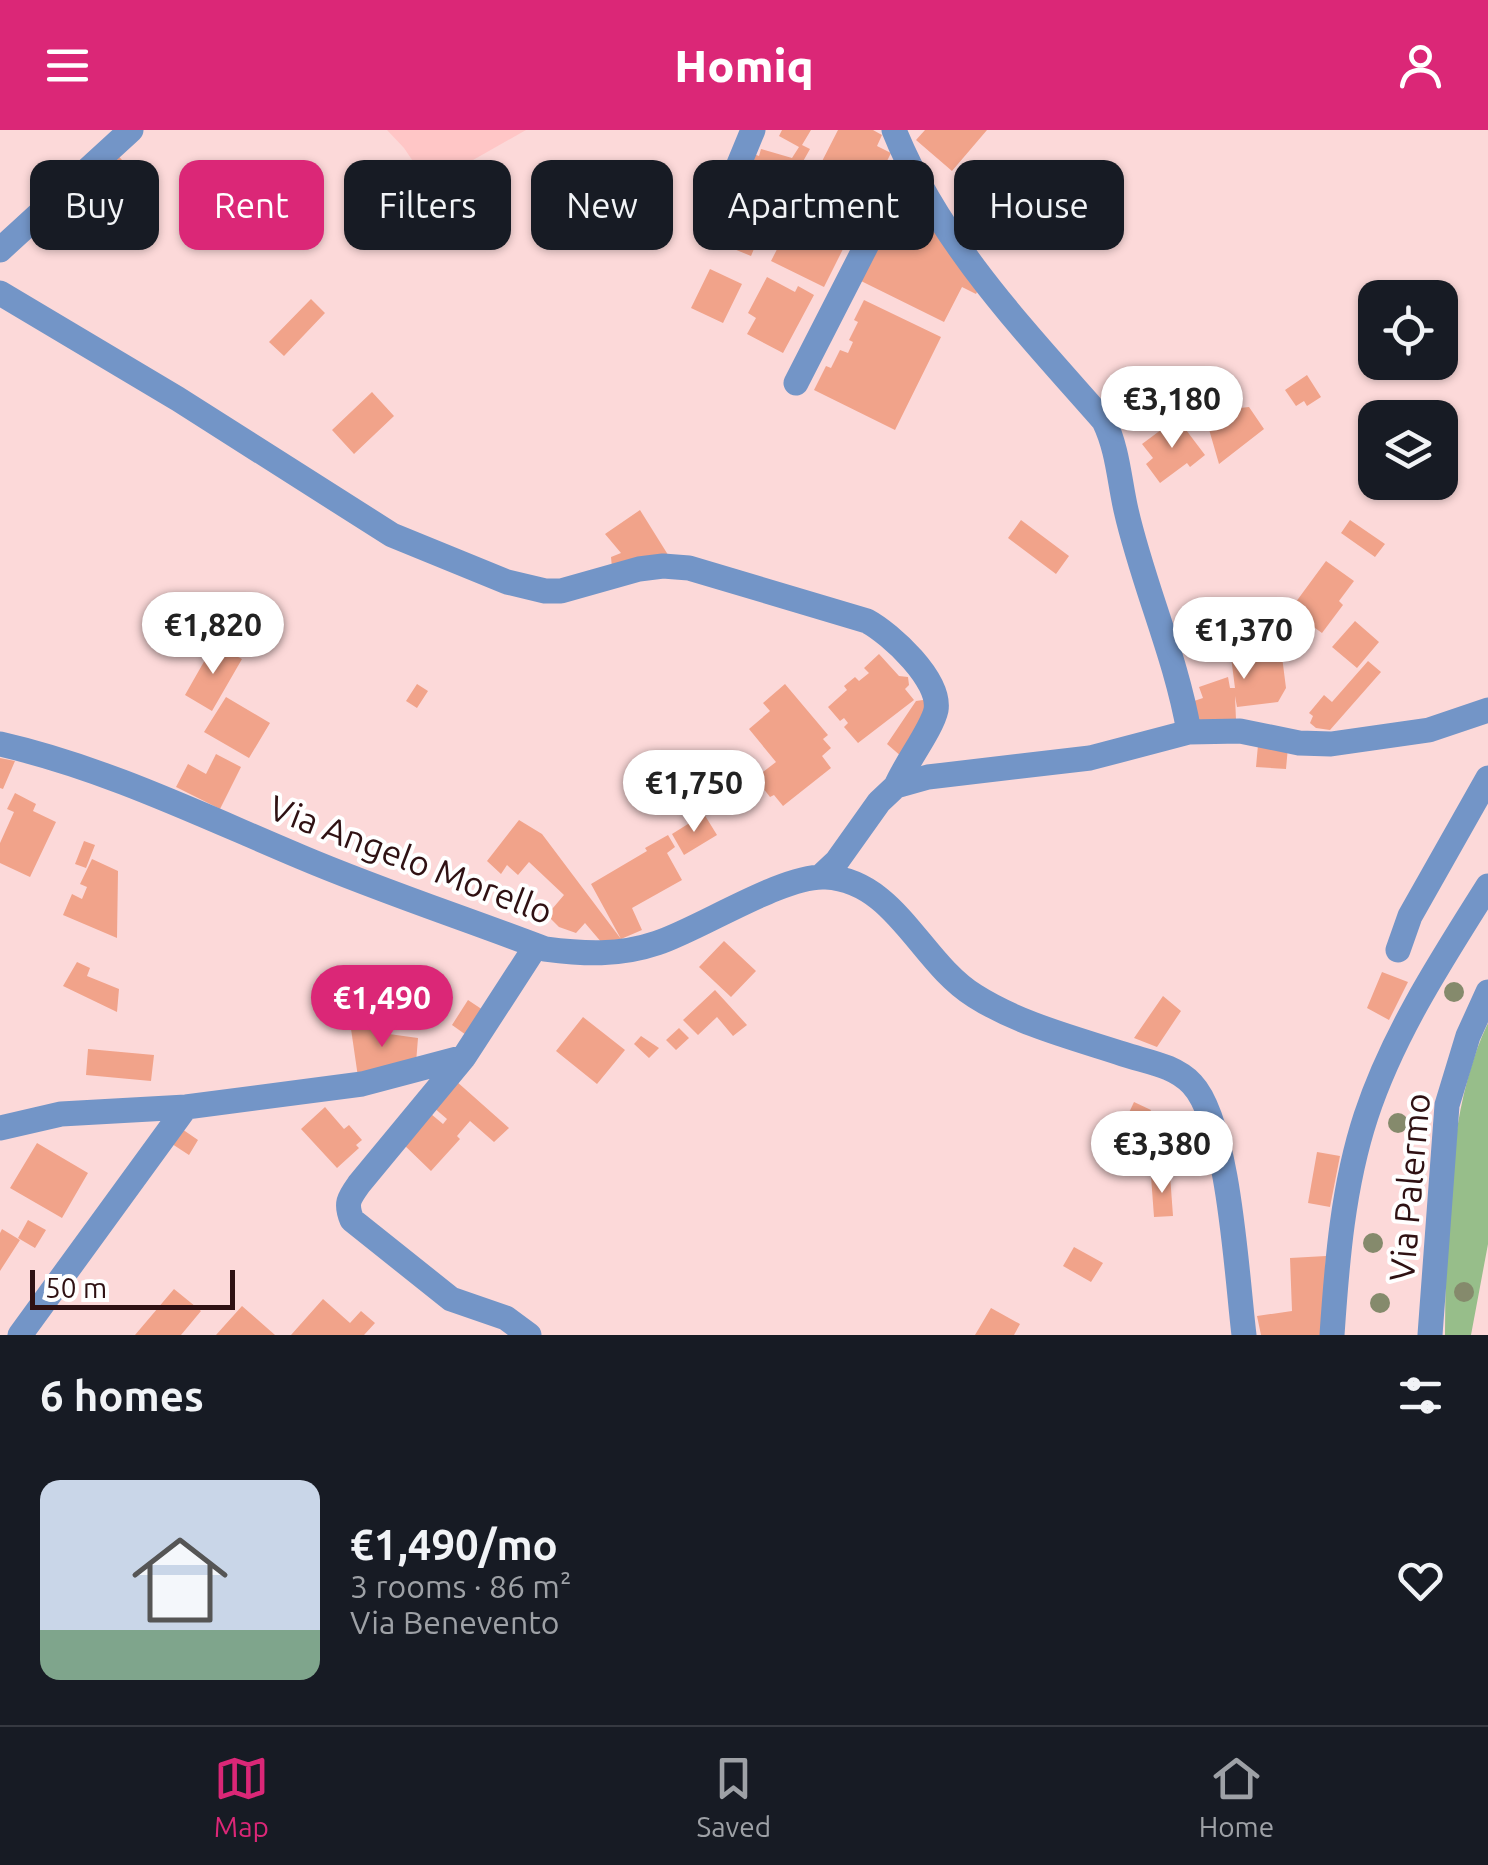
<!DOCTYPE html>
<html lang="en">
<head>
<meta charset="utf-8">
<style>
  :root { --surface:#171b24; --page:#242831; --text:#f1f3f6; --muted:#9ea1a6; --line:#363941; --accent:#db2777 }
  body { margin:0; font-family:Ubuntu,sans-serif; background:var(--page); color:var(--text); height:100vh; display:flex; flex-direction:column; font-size:38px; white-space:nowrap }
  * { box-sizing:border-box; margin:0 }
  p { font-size:32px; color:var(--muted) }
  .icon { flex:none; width:55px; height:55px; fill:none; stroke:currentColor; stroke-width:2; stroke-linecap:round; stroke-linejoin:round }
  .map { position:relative; height:1205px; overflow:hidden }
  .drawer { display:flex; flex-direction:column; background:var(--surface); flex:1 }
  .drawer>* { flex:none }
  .banner { position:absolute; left:30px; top:30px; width:1430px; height:90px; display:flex; gap:20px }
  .buttons { position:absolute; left:1358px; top:150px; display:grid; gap:20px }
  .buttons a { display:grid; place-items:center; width:100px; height:100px; border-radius:20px; background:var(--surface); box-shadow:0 2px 8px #0004; font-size:50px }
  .scale { position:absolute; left:30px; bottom:25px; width:205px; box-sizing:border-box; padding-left:10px; border:5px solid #2f1113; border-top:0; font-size:28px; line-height:35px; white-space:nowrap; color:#2f1113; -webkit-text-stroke:8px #fff; paint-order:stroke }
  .price { position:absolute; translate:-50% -85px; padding:0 22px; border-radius:35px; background:#fff; color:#222; font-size:32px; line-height:65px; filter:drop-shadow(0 2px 5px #0008) }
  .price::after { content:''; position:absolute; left:50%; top:60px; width:30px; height:22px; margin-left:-15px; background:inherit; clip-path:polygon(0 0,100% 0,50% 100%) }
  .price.current { background:var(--accent); color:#fff }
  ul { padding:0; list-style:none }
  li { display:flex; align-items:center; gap:30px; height:250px; padding:0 40px }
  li+li { border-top:2px solid var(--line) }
  li span { display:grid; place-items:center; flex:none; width:280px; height:200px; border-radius:20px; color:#555 }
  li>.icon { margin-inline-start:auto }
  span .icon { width:120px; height:120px; fill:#fffc; stroke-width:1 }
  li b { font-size:42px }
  h2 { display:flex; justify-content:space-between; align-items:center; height:120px; padding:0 40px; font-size:42px }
  .pill { padding:0 35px; border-radius:20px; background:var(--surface); box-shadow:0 2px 8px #0004; font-size:35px; line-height:90px }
  .pill.current { background:var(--accent); color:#fff }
  header { display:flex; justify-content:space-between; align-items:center; height:130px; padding:0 40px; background:var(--accent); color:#fff; font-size:45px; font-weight:800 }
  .tab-bar { display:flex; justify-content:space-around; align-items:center; height:140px; border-top:2px solid var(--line); background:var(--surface); font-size:28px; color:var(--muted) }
  .tab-bar a { display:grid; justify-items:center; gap:5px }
  .tab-bar .current { color:var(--accent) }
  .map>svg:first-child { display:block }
  .built { fill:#ffc6c6 }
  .green { fill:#97be8a }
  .building { fill:#f1a38a }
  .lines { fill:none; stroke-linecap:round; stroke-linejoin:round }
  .minor { stroke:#7395c7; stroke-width:25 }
  .tree { fill:#858a6c }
  .labels { text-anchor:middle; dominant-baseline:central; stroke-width:8; stroke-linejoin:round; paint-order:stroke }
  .street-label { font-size:35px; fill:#2f1113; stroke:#fff }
</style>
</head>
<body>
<header><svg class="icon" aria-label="menu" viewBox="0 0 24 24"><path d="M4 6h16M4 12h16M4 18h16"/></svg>Homiq<svg class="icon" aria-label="person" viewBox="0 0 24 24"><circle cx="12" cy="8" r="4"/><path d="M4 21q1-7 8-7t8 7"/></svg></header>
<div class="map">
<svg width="1488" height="1205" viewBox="0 0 1488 1205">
  <rect width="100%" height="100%" fill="#fcd9d9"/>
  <!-- built -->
  <path class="built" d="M387,0h139l-97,55 -25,-37z"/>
  <!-- green -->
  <path class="green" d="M1488,893v221l-17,91h-26c1,-96 1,-225 43,-312z"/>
  <!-- building -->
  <path class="building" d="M782,0h29l-9,15 8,4 -22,39 -47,-10 10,-25 8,3 2,-7 31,9 7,-11 -20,-11z
    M838,0h35l9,5 -5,11 14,7 -67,134 -53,-26z
    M925,0h62l-35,41 -36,-31z
    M115,22l14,16 -15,13 -13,-16z
    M741,54l39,16 -14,34 -5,-2 -10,24 -34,-14z
    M906,56l74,100 -4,8 -14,-7 -18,35 -85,-42z
    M710,139l32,15 -19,39 -32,-15z
    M767,147l28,15 3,-6 16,9 -31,58 -36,-19 9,-16 -8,-5z
    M311,169l14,14 -41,43 -15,-14z
    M864,170l77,37 -46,93 -81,-40 12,-24 5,2 9,-18 8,3 5,-11 -4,-2 9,-18 -4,-2z
    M1307,245l14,22 -14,9 -3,-5 -8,5 -11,-16z
    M372,262l22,24 -40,38 -22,-24z
    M1249,277l15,22 -45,35 -15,-52z
    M1177,288l28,37 -15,12 -3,-4 -27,20 -14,-19 7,-6 -11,-14z
    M640,380l30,48 -58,10 -1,-11 10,-4 -16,-19z
    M1021,390l48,36 -13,18 -48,-36z
    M1350,390l35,24 -10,13 -34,-24z
    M1326,431l28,20 -15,20 4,4 -21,28 -32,-23z
    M1266,476l19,16 -12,14 -19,-16z
    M236,489l20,6 -11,29 -19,-7z
    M1355,491l24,21 -22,26 -25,-21z
    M1229,511h51l6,47 -8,14 -41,5 -2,-11 1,24 -36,5 -9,-23 12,-4 -4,-11 29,-10 2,11h5z
    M214,514l28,15 -30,52 -27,-16z
    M879,524l20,22 9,1 1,8 -4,4 9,11 -56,43 -14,-16 4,-4 -4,-5 -4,3 -12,-14 19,-17 -3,-4 11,-9 4,4 10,-8 -5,-5z
    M1368,531l13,11 -51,58 -14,-2 -6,-5 3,-7 -4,-3 15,-18 8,7z
    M417,554l11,7 -11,17 -11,-7z
    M785,554l43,51 -5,4 8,9 -9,8 9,12 -48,38 -9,-11 -4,2 -15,-19 21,-16 -27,-33 21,-18 -7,-8z
    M226,567l44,26 -21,35 -45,-26z
    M930,569l-28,58 -15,-13 29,-43z
    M1258,615l30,2 -2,22 -30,-2z
    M216,624l25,13 -21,42 -44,-22 12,-23 18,10z
    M0,628l15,3 -12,28 -3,-1z
    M15,663l21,11 -3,7 23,11 -26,55 -30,-14v-20l14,-31 -7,-3z
    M704,684l13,21 -33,20 -12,-21z
    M519,690l23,14 79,105 -30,-55 56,-33 -2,-3 23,-13 7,12 -8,6 15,27 -50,28 10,22 -21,9 -19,4 -17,-20 -9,10 -17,-6 -12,-12 17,-20 -35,-33 -11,13 -11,-10 -6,9 -14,-13z
    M84,711l11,4 -9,23 -11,-4z
    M92,729l26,12 -1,67 -54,-23 9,-21 10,5 5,-12 -7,-3z
    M724,811l32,30 -25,26 -32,-30z
    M77,832l13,6 -3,8 32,13 -2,23 -54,-26z
    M1382,842l26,10 -19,38 -22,-12z
    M715,860l32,35 -14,11 -16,-19 -19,18 -15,-15z
    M1163,866l18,15 -24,36 -23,-9z
    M468,870l18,12 -17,25 -17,-12z
    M583,887l42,33 -28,34 -41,-33z
    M387,894l2,10 29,4 -2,25 -58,14 -7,-48z
    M679,898l10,10 -13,12 -10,-10z
    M641,906l18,12 -10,10 -15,-14z
    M88,919l66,6 -3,26 -65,-6z
    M456,951l53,47 -15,14 -24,-21 -13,15 3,3 -29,32 -29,-28 29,-29 12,10 4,-5 -14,-12z
    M1134,972l17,8 -8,17 -17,-8z
    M325,977l19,22 5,-4 13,15 -6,5 3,3 -22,20 -36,-39z
    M179,997l19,13 -9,15 -20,-13z
    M37,1013l51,30 -26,45 -52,-30z
    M1317,1022l23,4 -10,51 -22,-4z
    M1170,1045l3,41 -19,1 -3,-41z
    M28,1090l18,10 -11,18 -17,-10z
    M2,1099l18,11 -20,31v-38z
    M1074,1117l29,16 -12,19 -28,-16z
    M1326,1126l-4,79h-61l-4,-19 35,-5 -2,-53z
    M174,1159l27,22 -20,24h-46z
    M323,1169l27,24 11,-12 14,12 -11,12h-73z
    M242,1176l33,29h-59z
    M991,1178l29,16 -6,11h-39z"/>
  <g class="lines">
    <!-- minor -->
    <path class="minor" d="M894,0c45,112 131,201 210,291 14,29 15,58 22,89 17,75 50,146 63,222
      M727,63l26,-63
      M0,120l131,-120
      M0,163l178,106 214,136 115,47 38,9h16l78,-22 24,-3 26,2 178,53c24,13 74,59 69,89 -4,19 -31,54 -40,76
      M796,253l112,-219
      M0,614c105,24 201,71 301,113 80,34 163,61 244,92 39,5 74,7 112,-6 43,-14 127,-69 169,-66 70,4 94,85 149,119 44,28 99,42 148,58 24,8 51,11 69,30 37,39 45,195 52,251
      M821,746l16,-15 42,-59 17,-16 32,-9 162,-19 99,-26 51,-1 59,12 32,1 98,-14 59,-20
      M1398,820l12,-34 78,-138
      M464,927l-105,127c-10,14 -14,19 -7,36l99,79 55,19 23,17
      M0,998l61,-14 125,-7 176,-23 102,-27 72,-111
      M20,1205l166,-228
      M1332,1205c5,-74 11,-149 34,-219 27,-82 76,-157 122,-230
      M1430,1205l17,-230 21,-69 20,-44"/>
  </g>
  <!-- trees -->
  <g class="tree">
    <circle cx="1454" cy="862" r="10"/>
    <circle cx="1398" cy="993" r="10"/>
    <circle cx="1373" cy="1113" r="10"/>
    <circle cx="1464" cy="1162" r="10"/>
    <circle cx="1380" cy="1173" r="10"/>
  </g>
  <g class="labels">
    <!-- street labels -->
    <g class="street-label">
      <text transform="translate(411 729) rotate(21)">Via Angelo Morello</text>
      <text transform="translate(1409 1057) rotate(-85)">Via Palermo</text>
    </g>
  </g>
</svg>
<div class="buttons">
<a><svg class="icon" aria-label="locate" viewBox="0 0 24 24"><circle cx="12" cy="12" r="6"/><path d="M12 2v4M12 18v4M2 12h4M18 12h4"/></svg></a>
<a><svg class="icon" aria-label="layers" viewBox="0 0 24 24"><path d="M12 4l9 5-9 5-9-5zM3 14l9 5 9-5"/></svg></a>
</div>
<div class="scale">50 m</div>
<b class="price" style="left:1172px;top:321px">€3,180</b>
<b class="price" style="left:213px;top:547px">€1,820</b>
<b class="price" style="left:1244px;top:552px">€1,370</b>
<b class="price" style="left:694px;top:705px">€1,750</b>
<b class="price current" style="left:382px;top:920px">€1,490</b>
<b class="price" style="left:1162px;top:1066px">€3,380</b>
<div class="banner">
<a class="pill">Buy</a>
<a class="pill current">Rent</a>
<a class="pill">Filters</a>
<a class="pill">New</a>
<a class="pill">Apartment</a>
<a class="pill">House</a>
</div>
</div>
<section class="drawer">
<h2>6 homes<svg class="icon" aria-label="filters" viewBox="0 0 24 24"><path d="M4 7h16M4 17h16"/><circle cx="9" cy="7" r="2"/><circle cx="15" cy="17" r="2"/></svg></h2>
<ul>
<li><span style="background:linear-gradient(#c9d6e8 75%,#7fa58c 0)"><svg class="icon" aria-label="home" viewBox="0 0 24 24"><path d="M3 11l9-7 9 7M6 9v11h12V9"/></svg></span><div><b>€1,490/mo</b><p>3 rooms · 86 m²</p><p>Via Benevento</p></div><svg class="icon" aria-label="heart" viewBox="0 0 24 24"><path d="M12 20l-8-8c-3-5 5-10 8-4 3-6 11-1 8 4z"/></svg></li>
</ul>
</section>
<nav class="tab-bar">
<a class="current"><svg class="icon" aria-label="map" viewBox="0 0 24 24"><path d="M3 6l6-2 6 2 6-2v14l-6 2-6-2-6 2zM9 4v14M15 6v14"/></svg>Map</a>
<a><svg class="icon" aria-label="saved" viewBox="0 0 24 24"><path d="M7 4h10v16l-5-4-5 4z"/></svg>Saved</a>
<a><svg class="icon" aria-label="home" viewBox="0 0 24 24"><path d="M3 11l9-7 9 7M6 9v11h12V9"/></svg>Home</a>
</nav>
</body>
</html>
